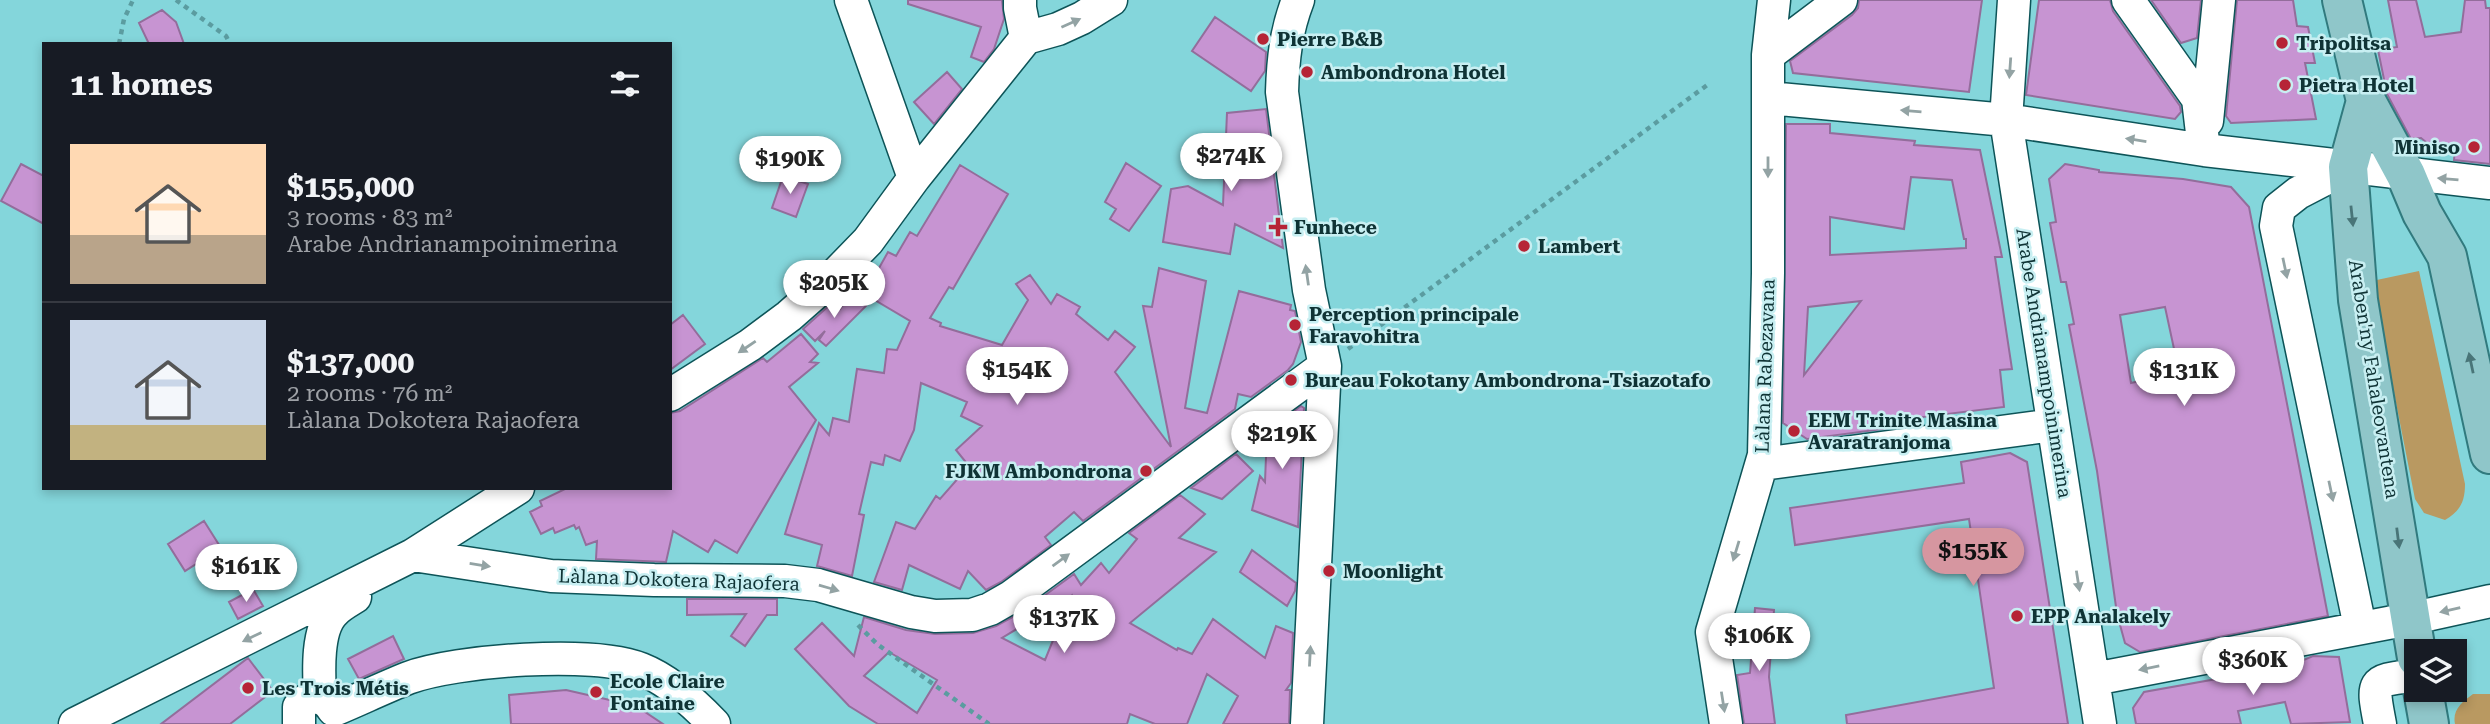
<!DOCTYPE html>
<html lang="en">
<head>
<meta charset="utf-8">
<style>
  :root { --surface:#171b24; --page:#242831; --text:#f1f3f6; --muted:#9ea1a6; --line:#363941; --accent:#d696a0 }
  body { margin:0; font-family:"Roboto Serif",serif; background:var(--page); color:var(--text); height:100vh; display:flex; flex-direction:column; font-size:26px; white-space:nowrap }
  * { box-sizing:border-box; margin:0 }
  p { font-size:23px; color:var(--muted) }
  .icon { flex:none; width:38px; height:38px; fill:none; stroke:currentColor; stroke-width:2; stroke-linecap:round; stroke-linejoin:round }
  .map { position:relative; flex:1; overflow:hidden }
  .details { position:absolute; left:42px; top:42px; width:630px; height:448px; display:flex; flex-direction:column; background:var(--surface); border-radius:0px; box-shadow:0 4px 10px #0003 }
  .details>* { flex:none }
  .buttons { position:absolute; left:2404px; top:639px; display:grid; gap:14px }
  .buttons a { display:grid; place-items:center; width:63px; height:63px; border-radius:0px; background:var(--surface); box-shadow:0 4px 10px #0003; font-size:35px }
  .price { position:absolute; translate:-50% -60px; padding:0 16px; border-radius:24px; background:#fff; color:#222; font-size:23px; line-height:46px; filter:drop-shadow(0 2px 4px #0008) }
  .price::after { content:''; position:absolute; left:50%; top:42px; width:21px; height:16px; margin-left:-10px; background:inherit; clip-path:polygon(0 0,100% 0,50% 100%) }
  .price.selected { background:var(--accent); color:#111 }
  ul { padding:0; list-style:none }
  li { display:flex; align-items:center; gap:21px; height:175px; padding:0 28px }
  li+li { border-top:2px solid var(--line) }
  li span { display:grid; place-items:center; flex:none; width:196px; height:140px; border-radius:0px; color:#555 }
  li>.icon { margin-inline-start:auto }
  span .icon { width:84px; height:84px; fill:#fffc; stroke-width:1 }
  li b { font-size:30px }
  h2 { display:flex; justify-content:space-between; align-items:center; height:84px; padding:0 28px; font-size:30px }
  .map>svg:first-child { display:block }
  .green { fill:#b99961 }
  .building { fill:#c794d2; stroke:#936d9b; stroke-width:2; fill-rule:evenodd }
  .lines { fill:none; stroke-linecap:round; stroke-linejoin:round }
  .minor-casing { stroke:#0d5458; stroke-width:35 }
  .major-casing { stroke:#317a7e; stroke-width:42 }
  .path { stroke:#5b9ca0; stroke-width:4.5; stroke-dasharray:5 5; stroke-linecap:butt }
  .minor { stroke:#fff; stroke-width:32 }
  .major { stroke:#8fc6c9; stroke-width:38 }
  .oneway { fill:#93a3a4 }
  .oneway2 { fill:#497578 }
  .poi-dot { fill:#b62436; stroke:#c8eff2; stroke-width:2.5 }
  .labels { text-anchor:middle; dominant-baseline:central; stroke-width:5; stroke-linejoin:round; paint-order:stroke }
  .poi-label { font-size:19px; font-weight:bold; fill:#0f3335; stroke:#c8eff2; text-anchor:start }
  .street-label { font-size:19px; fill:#0f3335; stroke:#c8eff2 }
</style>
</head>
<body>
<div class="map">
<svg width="2490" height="724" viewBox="0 0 2490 724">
  <rect width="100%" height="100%" fill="#84d6db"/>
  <!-- green -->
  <path class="green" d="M2419,271l46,213c0,18 -5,27 -20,36l-21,-7 -9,-14 -43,-218z
    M2473,694h17v30h-35c-3,-14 7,-22 18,-30z"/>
  <!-- building -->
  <path class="building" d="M908,0h94l2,19 -10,30 -10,13 -13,-5 10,-30 -73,-23z
    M1859,0h123l-13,92 -176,-19 -3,-12 62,-46 6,-7z
    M2039,0h71l3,11 67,95 1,6 -6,7 -149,-24z
    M2151,0h50l-4,38 -16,5z
    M2237,0h56l4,26 11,1 7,36h-10l11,56 -85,4 -5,-7z
    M2388,0h28l9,37 36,-5 4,-32h20l1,8h4v156l-36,-4 1,-11 -23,-2 -11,-9 -10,1 -24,-45 -9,-44 19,-3z
    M162,10l14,12 8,22h-35l-10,-21z
    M1215,17l51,35 -1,19 -14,20 -59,-40z
    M947,72l15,17 -28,35 -20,-22z
    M1266,109l17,139 -48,-24 -5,30 -67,-12 8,-53 17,-3 35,19 4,-92z
    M1786,124h44v9l85,8 -1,4 66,5 22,107h-7l17,112 -12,1 4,37 -114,14 1,7 -84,11 -24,-16zM1911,177l41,3 12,59h2v9l-136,7v-38l74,12zM1861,301l-57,74 4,-68z
    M1126,163l35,23 -32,45 -19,-12 6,-10 -11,-7z
    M21,164l23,12v48l-43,-23z
    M2065,164l34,6v2l84,7 48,8 18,20 79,409 -188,36 -15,-9 -8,-29 -20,-143 -28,-146 5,-1 -8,-42h-5l-11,-59 6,-1 -7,-43zM2165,307l14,65 -48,11 -11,-68z
    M960,165l48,29 -55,95 -4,-2 -19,31 11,5 -1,3 62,19 26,-45 -12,-16 14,-9 21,29 6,-10 23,13 -4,7 32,26 7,-9 20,16 -20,25 56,75 -28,-141 9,1 7,-39 47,13 -21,127 22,5 32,-122 52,14 -1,5 5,1 6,31 -8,22 -5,6 -37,27 -13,-3 -3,15 -152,112 -9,-9 -29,25 6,8 -50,37 -15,8 -18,-19 -8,18 -51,-24 -7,25 -28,-8 22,-60 19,7 21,-33 4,3 29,-33 -13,-16 26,-24 -21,-10 6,-14 -46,-19 -7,47 -14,31 -15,-6 -2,10 -12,-3 -12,52 5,1 -12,61 -35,-10 5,-21 -37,-11 34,-111 10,12 4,-17 16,4 8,-53 27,4 3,-24 10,1 13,-29 -42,-25 2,-12 18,-32 8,4 14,-24 7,4z
    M783,176l25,8 -12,33 -24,-9z
    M850,295l16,11 -40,40 -7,-6 6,-9 -10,10 -12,-12 30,-27 7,7z
    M683,315l22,29 -35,26v-45z
    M801,334l17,20 -8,8 8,1 -29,24 27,33 -79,133 -22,-13 -7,12 -35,-21 -7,31 -70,-3 1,-18 -11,4 -7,-18 -3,2 -2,-4 -19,8 -2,-5 -12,6 -11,-22 12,-6 -2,-5 27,-13h103v-75l10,-2 83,-53 4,4z
    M1301,406l3,2 -6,119 -46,-17 8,-34 5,6 2,-51z
    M2010,453l17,9 41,262h-221l-1,-9 148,-27 -25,-169 -174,26 -5,-37 174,-25 -3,-21z
    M1236,454l17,17 -31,28 -31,-11z
    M1180,495l25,19 -26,24 37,14 -86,71 47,27 1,-2 14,6 21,-35 52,39 11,-32 17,7 -2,50 -5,7h4l-1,34h-66l15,-28 -31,-22 -20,50h-32l-25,-10 -3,10h-249l-29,-18 -54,-57 27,-26 32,33 10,-39 42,13 29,4 38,-1 23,-7 26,-14 52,-38 7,11 20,-22 8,10 28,-34 -8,-6zM1071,596l-26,64 -43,-22zM889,652l48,28 -20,33 -53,-37z
    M204,521l17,27 -36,23 -17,-27z
    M1252,550l44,33 -1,8 -8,15 -47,-34z
    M253,589l10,17 -25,13 -9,-17z
    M687,599h90v16h-10l-22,31 -14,-10 15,-22 -59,1z
    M1755,608l19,2 -5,67 6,47h-31l-7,-49 13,-2z
    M393,636l11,23 -45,20 -11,-20z
    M2313,656l26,1 11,65 -59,2 -6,-22 -47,9 3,13h-105l-3,-16 11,-16 123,-22 1,5z
    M248,658l25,33 -43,33h-69z
    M566,690l70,16 27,18h-152l-2,-29z"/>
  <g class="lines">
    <!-- minor casing -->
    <g class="minor-casing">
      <path id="minor" d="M851,0l63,178
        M1020,0v8l6,30
        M1298,0c-12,31 -15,59 -16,92l27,198 16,76 -18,358
        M2014,0l-8,120 94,604
        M2128,0l70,99 6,51
        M1768,55l73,-55
        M1768,98l238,22 198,30 286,33
        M2207,121l12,-121
        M2348,167l-50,26 -19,15 -3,18 84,401
        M670,395l80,-50 39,-29 42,-37 37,-38 46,-63 112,-140 32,-9 24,-11 29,-18
        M1762,464l291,-39
        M413,555l138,21 103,4 131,1 33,4 93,27 24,4 37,-1 18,-6 21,-12 314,-231
        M2094,679l315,-60 81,-18
        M320,698c-1,-23 -4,-67 13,-85 6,-7 14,-11 22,-16
        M334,710c24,-10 49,-22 74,-32 48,-18 186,-28 233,-9 28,11 53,34 73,55
        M75,724l338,-169 105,-67
        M299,724v-17c11,-13 25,-12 34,2
        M1726,724l-14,-92 52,-177 4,-182v-218l6,-55
        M2380,724c-9,-46 -8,-43 37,-49"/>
    </g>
    <!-- major casing -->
    <g class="major-casing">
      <path id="major" d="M2342,0l24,101 40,74 16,38 25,43 43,198
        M2366,101l-18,66 10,133 59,358
        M2423,690l6,34"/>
    </g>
    <!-- path -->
    <path class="path" d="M176,0l50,36 4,8
      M119,44l5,-25 9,-19
      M1348,349l362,-266
      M858,625l19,19 112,80"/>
    <!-- minor -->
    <use href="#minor" class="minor"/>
    <!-- major -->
    <use href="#major" class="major"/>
  </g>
  <!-- one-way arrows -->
  <defs><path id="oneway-solid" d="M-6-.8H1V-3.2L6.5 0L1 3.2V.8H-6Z" transform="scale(1.75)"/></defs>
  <g class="oneway">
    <use href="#oneway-solid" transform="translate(1071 23) rotate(-24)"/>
    <use href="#oneway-solid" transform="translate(2010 68) rotate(94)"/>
    <use href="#oneway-solid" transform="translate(1911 111) rotate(-175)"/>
    <use href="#oneway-solid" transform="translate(2136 140) rotate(-171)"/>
    <use href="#oneway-solid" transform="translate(1768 167) rotate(90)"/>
    <use href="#oneway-solid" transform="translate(2448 179) rotate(-175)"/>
    <use href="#oneway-solid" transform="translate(2285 268) rotate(78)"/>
    <use href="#oneway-solid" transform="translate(1307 275) rotate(-98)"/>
    <use href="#oneway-solid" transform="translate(747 347) rotate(146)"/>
    <use href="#oneway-solid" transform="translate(2331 491) rotate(78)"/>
    <use href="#oneway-solid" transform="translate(1736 551) rotate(107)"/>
    <use href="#oneway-solid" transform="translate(1061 560) rotate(-36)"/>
    <use href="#oneway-solid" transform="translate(480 565) rotate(9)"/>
    <use href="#oneway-solid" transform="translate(2078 581) rotate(81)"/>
    <use href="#oneway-solid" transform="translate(829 588) rotate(16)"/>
    <use href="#oneway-solid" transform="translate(2450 610) rotate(167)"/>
    <use href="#oneway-solid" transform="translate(252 637) rotate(154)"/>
    <use href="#oneway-solid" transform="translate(1310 656) rotate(-87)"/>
    <use href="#oneway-solid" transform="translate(2149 668) rotate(169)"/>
    <use href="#oneway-solid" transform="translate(1723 702) rotate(81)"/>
  </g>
  <g class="oneway2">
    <use href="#oneway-solid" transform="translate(2352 216) rotate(84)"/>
    <use href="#oneway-solid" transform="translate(2471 363) rotate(-102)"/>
    <use href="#oneway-solid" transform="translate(2398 538) rotate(83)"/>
  </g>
  <!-- markers -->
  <g class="poi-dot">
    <circle cx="1263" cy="39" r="7"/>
    <circle cx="2282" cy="43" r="7"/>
    <circle cx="1307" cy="72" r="7"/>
    <circle cx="2285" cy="85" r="7"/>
    <circle cx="2474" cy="147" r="7"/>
    <path d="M1274.5 216.5h7v7h7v7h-7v7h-7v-7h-7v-7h7z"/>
    <circle cx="1524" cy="246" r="7"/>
    <circle cx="1295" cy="325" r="7"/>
    <circle cx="1291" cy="380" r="7"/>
    <circle cx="1794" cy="431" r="7"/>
    <circle cx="1146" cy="471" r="7"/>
    <circle cx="1329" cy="571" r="7"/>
    <circle cx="2017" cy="616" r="7"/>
    <circle cx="248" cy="688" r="7"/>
    <circle cx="596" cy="692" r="7"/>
  </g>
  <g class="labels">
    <!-- poi labels -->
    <g class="poi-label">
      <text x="1277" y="39">Pierre B&amp;B</text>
      <text x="2296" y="43">Tripolitsa</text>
      <text x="1321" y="72">Ambondrona Hotel</text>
      <text x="2299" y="85">Pietra Hotel</text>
      <text x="2460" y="147" text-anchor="end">Miniso</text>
      <text x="1294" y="227">Funhece</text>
      <text x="1538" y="246">Lambert</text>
      <text x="1309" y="314">Perception principale<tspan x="1309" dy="22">Faravohitra</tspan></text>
      <text x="1305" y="380">Bureau Fokotany Ambondrona-Tsiazotafo</text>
      <text x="1808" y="420">EEM Trinite Masina<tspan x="1808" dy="22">Avaratranjoma</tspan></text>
      <text x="1132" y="471" text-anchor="end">FJKM Ambondrona</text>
      <text x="1343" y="571">Moonlight</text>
      <text x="2031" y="616">EPP Analakely</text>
      <text x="610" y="681">Ecole Claire<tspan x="610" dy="22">Fontaine</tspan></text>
      <text x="262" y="688">Les Trois Métis</text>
    </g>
    <!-- street labels -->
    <g class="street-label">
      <text transform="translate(2044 363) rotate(81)">Arabe Andrianampoinimerina</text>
      <text transform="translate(1765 366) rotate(-88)">Làlana Rabezavana</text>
      <text transform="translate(2374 379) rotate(81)">Araben'ny Fahaleovantena</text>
      <text transform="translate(679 580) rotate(2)">Làlana Dokotera Rajaofera</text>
    </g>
  </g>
</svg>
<div class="buttons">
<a><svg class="icon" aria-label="layers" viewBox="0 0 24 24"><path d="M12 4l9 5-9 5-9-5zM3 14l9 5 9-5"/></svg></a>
</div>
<b class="price" style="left:1231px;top:193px">$274K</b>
<b class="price" style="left:790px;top:196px">$190K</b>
<b class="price" style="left:834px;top:320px">$205K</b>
<b class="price" style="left:1017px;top:407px">$154K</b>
<b class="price" style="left:2184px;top:408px">$131K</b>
<b class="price" style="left:1282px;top:471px">$219K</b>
<b class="price selected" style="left:1973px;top:588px">$155K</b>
<b class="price" style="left:246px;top:604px">$161K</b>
<b class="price" style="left:1064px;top:655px">$137K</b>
<b class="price" style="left:1759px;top:673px">$106K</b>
<b class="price" style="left:2253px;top:697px">$360K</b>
<section class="details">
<h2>11 homes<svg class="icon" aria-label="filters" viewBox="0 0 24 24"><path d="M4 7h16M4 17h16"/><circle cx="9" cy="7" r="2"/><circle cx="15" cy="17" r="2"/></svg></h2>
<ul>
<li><span style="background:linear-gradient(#ffd9b3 65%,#b9a48a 0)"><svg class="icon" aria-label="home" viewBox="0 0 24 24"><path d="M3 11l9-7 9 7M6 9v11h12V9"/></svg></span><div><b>$155,000</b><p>3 rooms · 83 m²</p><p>Arabe Andrianampoinimerina</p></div></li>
<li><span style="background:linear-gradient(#c9d6e8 75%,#c2b280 0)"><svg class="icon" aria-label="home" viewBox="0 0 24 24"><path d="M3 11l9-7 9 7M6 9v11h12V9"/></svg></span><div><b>$137,000</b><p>2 rooms · 76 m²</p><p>Làlana Dokotera Rajaofera</p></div></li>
</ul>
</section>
</div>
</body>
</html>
